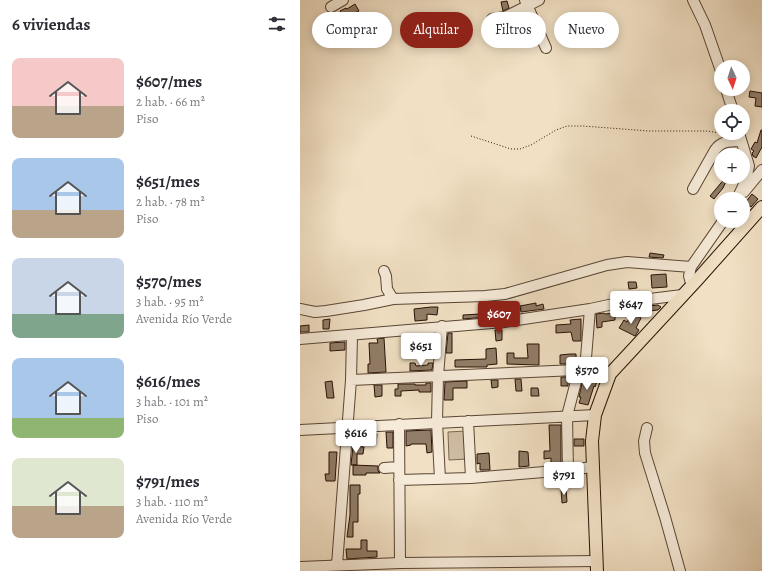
<!DOCTYPE html>
<html lang="es">
<head>
<meta charset="utf-8">
<style>
  :root { --surface:#fff; --page:#f7f7f7; --text:#2b2b33; --muted:#7c7c81; --accent:#8f2418 }
  body { margin:0; font-family:Alegreya,serif; background:var(--page); color:var(--text); height:100vh; display:flex; flex-direction:column; font-size:15px; white-space:nowrap }
  * { box-sizing:border-box; margin:0 }
  p { font-size:13px; color:var(--muted) }
  .icon { flex:none; width:22px; height:22px; fill:none; stroke:currentColor; stroke-width:2; stroke-linecap:round; stroke-linejoin:round }
  .map { position:relative; flex:1; overflow:hidden }
  .panel { display:flex; flex-direction:column; background:var(--surface); width:300px }
  .panel>* { flex:none }
  .hud { position:absolute; left:12px; top:12px; width:380px; height:36px; display:flex; gap:8px }
  .needle { width:26px; rotate:176deg }
  .fabs { position:absolute; left:414px; top:60px; display:grid; gap:8px }
  .fabs a { display:grid; place-items:center; width:36px; height:36px; border-radius:50%; background:var(--surface); box-shadow:0 2px 10px #0003; font-size:20px }
  .price { position:absolute; translate:-50% -34px; padding:0 9px; border-radius:4px; background:#fff; color:#222; font-size:13px; line-height:26px; filter:drop-shadow(0 1px 2px #0008) }
  .price::after { content:''; position:absolute; left:50%; top:24px; width:12px; height:9px; margin-left:-6px; background:inherit; clip-path:polygon(0 0,100% 0,50% 100%) }
  .price.selected { background:var(--accent); color:#fff }
  ul { padding:0; list-style:none }
  li { display:flex; align-items:center; gap:12px; height:100px; padding:0 12px }
  li span { display:grid; place-items:center; flex:none; width:112px; height:80px; border-radius:8px; color:#555 }
  li>.icon { margin-inline-start:auto }
  span .icon { width:48px; height:48px; fill:#fffc; stroke-width:1 }
  li b { font-size:17px }
  h2 { display:flex; justify-content:space-between; align-items:center; height:48px; padding:0 12px; font-size:17px }
  .tag { padding:0 14px; border-radius:18px; background:var(--surface); box-shadow:0 2px 10px #0003; font-size:14px; line-height:36px }
  .tag.selected { background:var(--accent); color:#fff }
  main { display:flex; flex:1; min-height:0 }
  .map>svg:first-child { display:block }
  .green { fill:#cfbda3; stroke:#7c6754 }
  .building { fill:#917d68; stroke:#281104 }
  .lines { fill:none; stroke-linecap:round; stroke-linejoin:round }
  .minor-casing { stroke:#5a4534; stroke-width:12 }
  .major-casing { stroke:#281104; stroke-width:14 }
  .path { stroke:#281104; stroke-width:1; stroke-dasharray:1 2; stroke-linecap:butt }
  .minor { stroke:#f6ebd9; stroke-width:10 }
  .major { stroke:#f1e0c4; stroke-width:12 }
</style>
</head>
<body>
<main>
<section class="panel">
<h2>6 viviendas<svg class="icon" aria-label="filters" viewBox="0 0 24 24"><path d="M4 7h16M4 17h16"/><circle cx="9" cy="7" r="2"/><circle cx="15" cy="17" r="2"/></svg></h2>
<ul>
<li><span style="background:linear-gradient(#f6c9c9 60%,#b9a48a 0)"><svg class="icon" aria-label="home" viewBox="0 0 24 24"><path d="M3 11l9-7 9 7M6 9v11h12V9"/></svg></span><div><b>$607/mes</b><p>2 hab. · 66 m²</p><p>Piso</p></div></li>
<li><span style="background:linear-gradient(#a9c7e8 65%,#b9a48a 0)"><svg class="icon" aria-label="home" viewBox="0 0 24 24"><path d="M3 11l9-7 9 7M6 9v11h12V9"/></svg></span><div><b>$651/mes</b><p>2 hab. · 78 m²</p><p>Piso</p></div></li>
<li><span style="background:linear-gradient(#c9d6e8 70%,#7fa58c 0)"><svg class="icon" aria-label="home" viewBox="0 0 24 24"><path d="M3 11l9-7 9 7M6 9v11h12V9"/></svg></span><div><b>$570/mes</b><p>3 hab. · 95 m²</p><p>Avenida Río Verde</p></div></li>
<li><span style="background:linear-gradient(#a9c7e8 75%,#8fb573 0)"><svg class="icon" aria-label="home" viewBox="0 0 24 24"><path d="M3 11l9-7 9 7M6 9v11h12V9"/></svg></span><div><b>$616/mes</b><p>3 hab. · 101 m²</p><p>Piso</p></div></li>
<li><span style="background:linear-gradient(#dfe7d0 60%,#b9a48a 0)"><svg class="icon" aria-label="home" viewBox="0 0 24 24"><path d="M3 11l9-7 9 7M6 9v11h12V9"/></svg></span><div><b>$791/mes</b><p>3 hab. · 110 m²</p><p>Avenida Río Verde</p></div></li>
</ul>
</section>
<div class="map">
<svg width="462" height="571" viewBox="0 0 462 571">
  <rect width="100%" height="100%" fill="#f1e0c4"/>
  <filter id="stains"><feTurbulence type="fractalNoise" baseFrequency=".005" numOctaves="4"/><feColorMatrix values="0 0 0 0 .2 0 0 0 0 .09 0 0 0 0 .02 0 0 0 .5 -.17"/></filter>
  <radialGradient id="worn" r=".72"><stop offset=".6" stop-color="#630" stop-opacity="0"/><stop offset="1" stop-color="#630" stop-opacity=".3"/></radialGradient>
  <!-- green -->
  <path class="green" d="M166,431l1,28 -18,1 -1,-28z"/>
  <!-- building -->
  <path class="building" d="M207,1l2,7 -6,3 -2,-9z
    M55,4l4,7 -15,7 -4,-7 6,-3 1,1z
    M450,91l12,2v14l-7,-1 1,-8 -7,-1z
    M461,130h1v17l-6,11 -3,-2 -1,-3 2,-2 -3,-2 4,-7 2,1z
    M426,177h2l-5,11 -9,11 -4,-3z
    M452,194l6,5 -7,8 -6,-4z
    M350,253l14,2 -1,3 -14,-1z
    M366,274l1,13 -15,1 -1,-13z
    M328,282h8l1,6 -8,1z
    M236,303v3l7,-2 1,5 -23,3 -1,-6z
    M358,305l3,2 -3,3 -9,1 -1,-5z
    M131,307h7l-1,8 -10,-1v6l-12,1 -1,-12z
    M187,311v6l-24,2v-4l17,-1v-2z
    M304,313l1,1 10,-1v7l-13,2v5l-5,1 -1,-14z
    M332,313l9,5 -5,10 3,2 -4,6 -16,-8 5,-8 3,2z
    M30,319l-1,10h-6v-9z
    M281,319v22h-8l-2,-9 -15,1v-8l15,-1 -1,-4z
    M9,325v7h-9v-6z
    M195,330h7v10l-6,1z
    M148,333h4v20h-6z
    M135,335l-2,18 -6,-1v-10h-10l-1,-5z
    M84,338l2,34 -18,1v-9h2l-1,-21h9l-1,-4z
    M45,342v8l-15,1v-8z
    M227,344h12v21l-32,-1v-11h7v5h14z
    M196,348l1,16 -10,1v2h-32v-7l31,-1v-10z
    M270,354h6v8l-7,-1 1,3h-10v-9z
    M110,363h5l1,3 12,-1v-2h5l-1,7 -22,1z
    M261,377h7v9h-7z
    M286,378l12,1 -3,8 -1,-1 -6,19 -9,-2 2,-6h-2l3,-14 2,1z
    M215,379h6l1,12h-6z
    M191,380h7v7l-6,1z
    M32,381l2,17h-7l-2,-16z
    M167,381v7h-14v12h-9l1,-18z
    M126,383h5v9h-12v-2l-18,1v5h-6v-7h3v-5h17v1h11z
    M74,385h8v11l-7,1z
    M231,388h7l1,8h-8z
    M249,425h12v39l-10,1v-7l-7,1v-8h6z
    M131,430l1,22 -5,1 -1,-9h-15v1l-5,1v-15z
    M86,432h7v16h-6z
    M62,433l15,1 -1,10 -14,-1z
    M274,439h10v7h-10z
    M53,446l11,1 -1,7h-6v11h-6z
    M219,451l9,1 1,14 -10,1z
    M29,452h8l-2,29h-9l-1,-7h4z
    M189,453l1,17h-10v-7l-3,1v-10z
    M53,465l25,1v5l2,2h-14v2h-13z
    M50,485h10v9h-2v28h-5v15h-6l3,-22z
    M261,489h5l1,13 -5,1z
    M61,540h6v11h10v6l-30,2 -1,-10h15z"/>
  <g class="lines">
    <!-- minor casing -->
    <g class="minor-casing">
      <path id="minor" d="M225,0l21,48
        M393,0l12,25 16,46
        M31,7l12,-7
        M192,19l13,-2 34,-17
        M426,89l7,22
        M393,189l22,-39c7,-10 15,-8 26,-9
        M444,192l18,-22
        M437,199l9,-19 3,-14 -10,-33
        M84,271l2,5 1,13 6,10
        M392,286l-3,-10 2,-9 32,-46
        M0,309l15,3 11,-1 38,-6 29,-6 92,-3 20,-2 102,-29 20,-3 64,5
        M0,339l204,-17 86,-13 28,-6 64,-8
        M285,370l5,-61
        M51,380l225,-10 34,4
        M168,421l3,57
        M99,424l1,139
        M347,428l-3,13 1,12 20,64 15,54
        M0,430l295,-15
        M84,468l15,-1
        M268,470l25,-3
        M140,479l-3,-57 1,-46 4,-50
        M99,480l72,-2 97,-8 -1,-54 12,-46
        M37,565l14,-185 1,-45
        M0,567l100,-4 197,-2"/>
    </g>
    <!-- major casing -->
    <g class="major-casing">
      <path id="major" d="M297,571l-5,-130 3,-26 15,-41 87,-94 65,-73"/>
    </g>
    <!-- path -->
    <path class="path" d="M171,136l40,13h9l11,-4 25,-15 11,-4h16l66,5h57l15,2"/>
    <!-- minor -->
    <use href="#minor" class="minor"/>
    <!-- major -->
    <use href="#major" class="major"/>
  </g>
  <rect width="100%" height="100%" filter="url(#stains)"/>
  <rect width="100%" height="100%" fill="url(#worn)"/>
</svg>
<div class="fabs">
<a><svg class="needle" viewBox="-14 -14 28 28"><path d="M0-13l5 13h-10z" fill="#e53935"/><path d="M0 13l5-13h-10z" fill="#7c7c81"/></svg></a>
<a><svg class="icon" aria-label="locate" viewBox="0 0 24 24"><circle cx="12" cy="12" r="6"/><path d="M12 2v4M12 18v4M2 12h4M18 12h4"/></svg></a>
<a>+</a>
<a>−</a>
</div>
<b class="price" style="left:331px;top:325px">$647</b>
<b class="price selected" style="left:199px;top:335px">$607</b>
<b class="price" style="left:121px;top:367px">$651</b>
<b class="price" style="left:287px;top:391px">$570</b>
<b class="price" style="left:56px;top:454px">$616</b>
<b class="price" style="left:264px;top:496px">$791</b>
<div class="hud">
<a class="tag">Comprar</a>
<a class="tag selected">Alquilar</a>
<a class="tag">Filtros</a>
<a class="tag">Nuevo</a>
</div>
</div>
</main>
</body>
</html>
